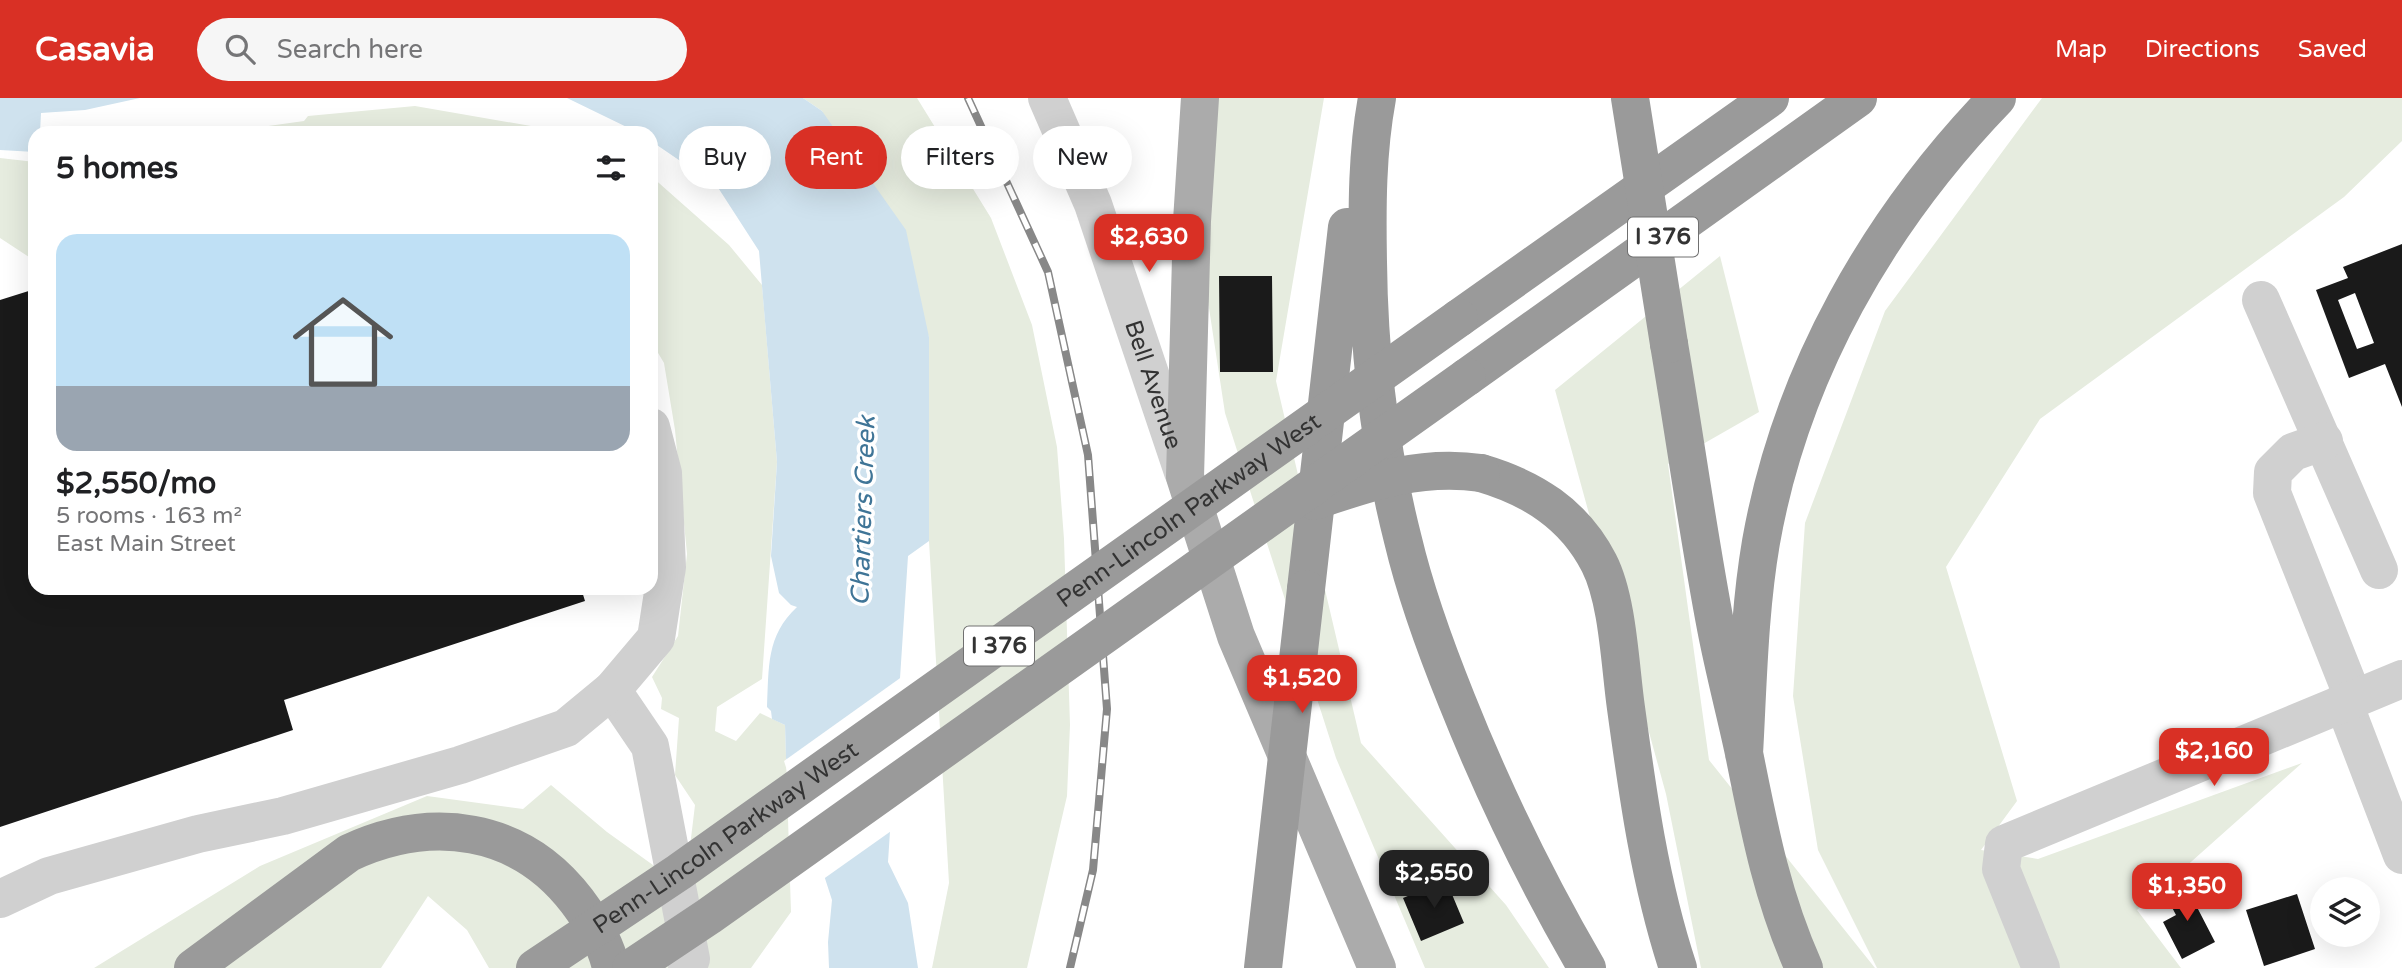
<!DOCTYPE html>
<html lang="en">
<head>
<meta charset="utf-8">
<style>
  :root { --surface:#fff; --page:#f6f6f6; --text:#202124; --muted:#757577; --line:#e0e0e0; --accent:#d93025 }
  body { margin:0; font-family:"Varela Round",sans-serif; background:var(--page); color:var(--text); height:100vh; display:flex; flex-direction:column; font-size:26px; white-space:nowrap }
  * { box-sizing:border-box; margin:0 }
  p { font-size:23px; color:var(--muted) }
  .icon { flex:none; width:38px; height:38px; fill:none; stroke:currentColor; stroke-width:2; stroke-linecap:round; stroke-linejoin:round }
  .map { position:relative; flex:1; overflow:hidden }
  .details { position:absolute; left:28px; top:28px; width:630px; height:469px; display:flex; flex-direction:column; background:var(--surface); border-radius:21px; box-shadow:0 7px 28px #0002 }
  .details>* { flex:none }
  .top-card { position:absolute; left:679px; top:28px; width:665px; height:63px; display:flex; gap:14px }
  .buttons { position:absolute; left:2310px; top:779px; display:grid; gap:14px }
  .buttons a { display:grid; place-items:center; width:70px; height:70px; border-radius:50%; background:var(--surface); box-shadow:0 7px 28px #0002; font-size:35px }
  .price { position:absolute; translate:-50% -60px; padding:0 16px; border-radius:14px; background:var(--accent); color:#fff; font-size:23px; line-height:46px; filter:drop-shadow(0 2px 4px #0008) }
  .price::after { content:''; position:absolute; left:50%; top:42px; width:21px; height:16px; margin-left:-10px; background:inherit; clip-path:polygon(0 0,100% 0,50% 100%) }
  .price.on { background:#222; color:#fff }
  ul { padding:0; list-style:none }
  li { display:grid; align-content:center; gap:14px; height:371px; padding:0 28px }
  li+li { border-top:2px solid var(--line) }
  li span { display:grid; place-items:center; height:217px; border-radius:21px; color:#555 }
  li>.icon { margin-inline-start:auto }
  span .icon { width:126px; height:126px; fill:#fffc; stroke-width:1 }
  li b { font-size:30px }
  h2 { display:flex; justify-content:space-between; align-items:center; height:84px; padding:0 28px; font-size:30px }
  .tag { padding:0 24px; border-radius:32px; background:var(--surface); box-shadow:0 7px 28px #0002; font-size:24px; line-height:63px }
  .tag.on { background:var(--accent); color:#fff }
  header { display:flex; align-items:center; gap:42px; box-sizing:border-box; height:98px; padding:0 35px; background:var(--accent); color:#fff }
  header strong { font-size:33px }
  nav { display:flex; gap:38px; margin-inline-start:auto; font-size:24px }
  .search { width:490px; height:63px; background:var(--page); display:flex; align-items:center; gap:18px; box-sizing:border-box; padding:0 24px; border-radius:38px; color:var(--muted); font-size:26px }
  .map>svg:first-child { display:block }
  .green { fill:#e6ecdf }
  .water { fill:#cfe2ee }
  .pier { fill:#fff }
  .building { fill:#1a1a1a; fill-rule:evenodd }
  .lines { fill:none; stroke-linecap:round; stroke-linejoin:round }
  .minor { stroke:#d0d0d0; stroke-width:38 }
  .major { stroke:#ababab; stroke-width:38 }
  .highway { stroke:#9a9a9a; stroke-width:38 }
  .rail-casing { stroke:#888; stroke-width:8 }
  .rail { stroke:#fff; stroke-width:5; stroke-dasharray:16; stroke-linecap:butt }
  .highway-bridge { stroke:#9a9a9a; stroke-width:38 }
  .labels { text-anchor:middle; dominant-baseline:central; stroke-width:7; stroke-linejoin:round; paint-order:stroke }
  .shield { fill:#fff; stroke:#707070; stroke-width:2 }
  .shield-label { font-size:23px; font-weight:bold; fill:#333 }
  .street-label { font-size:24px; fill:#333; stroke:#fff }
  .water-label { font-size:26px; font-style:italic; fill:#3f7597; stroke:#fff }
</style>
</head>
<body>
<header>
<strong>Casavia</strong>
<div class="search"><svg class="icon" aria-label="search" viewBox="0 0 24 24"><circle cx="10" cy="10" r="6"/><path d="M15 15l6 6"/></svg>Search here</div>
<nav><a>Map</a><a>Directions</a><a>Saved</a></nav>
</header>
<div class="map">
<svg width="2402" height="870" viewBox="0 0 2402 870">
  <rect width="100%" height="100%" fill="#fff"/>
  <!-- green -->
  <path class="green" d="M803,0h114l74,120 41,107 25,122 7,92 6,186 -3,71 -40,172h-95l17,-85 -20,-342v-204l-107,-226z
    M1191,0h133l-48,283 85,362 145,162 43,63h-124l-89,-210 -111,-345 -41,-269z
    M2042,0h360v43l-58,56 -304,222 -94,148 71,234 -36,49 57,9 264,-96 -165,147 44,58h-304l-59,-118 -25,-154 12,-173 80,-212z
    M415,8l139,24 9,3h-345l86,-12 4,-5z
    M0,60l35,4v96l-6,-1 -29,-19z
    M651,78l78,69 33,40 15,177 -15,217 -45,28 -2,24 21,10 24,-28 25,12 6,187 -40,56h-262l-22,-38 -39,-34 -47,72h-287l166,-102 167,-70 96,13 28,-24 56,47 78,56 10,-83 -20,-30 4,-57 -18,-9 1,-11 -10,-21 26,-41 9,-82 -12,-124 -11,-67 -13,-22z
    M1720,158l39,156 -91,52 41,296 166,208h-174l-35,-174 -111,-404z"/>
  <!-- water -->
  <path class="water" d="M0,0h140l-55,12 -44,3 -1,20h-5v19l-35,-2z
    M567,0h236l19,13 84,119 23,107v204l-21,15 -20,306 20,41 10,65h-89l-1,-26 4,-42 -46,-142 -1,-33 -13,-6 -1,-8 -4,-4c2,-40 -1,-71 30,-100l-6,-2 -12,-12 -8,-37 6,-94 -18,-211 -42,-65 -66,-45v-8h-12z"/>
  <!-- pier -->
  <path class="pier" d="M903,578l-9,153 -72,51 -38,-119z"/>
  <!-- building -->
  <path class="building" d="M2402,146v163l-17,-43 -36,14 -33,-88 32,-12 -5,-11zM2355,195l19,50 -17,6 -19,-49z
    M1219,178h53l1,96h-53z
    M35,191v299h546l4,13 -301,99 9,30 -293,97v-527z
    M1446,782l18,43 -43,18 -18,-43z
    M2184,784l31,60 -33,17 -19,-37 13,-7 -12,-23z
    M2297,796l18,55 -51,17 -18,-56z"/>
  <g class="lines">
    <!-- minor -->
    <g class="minor">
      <path id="s1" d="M1047,0l46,106 90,268"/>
      <path d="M2261,202l118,270"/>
      <path d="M2324,343l-31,11 -20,20 -1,21 81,204"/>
      <path d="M612,592l38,56 41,213 -4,9"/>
      <path d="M2343,603l59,154"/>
      <path d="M0,801l49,-23 149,-42 85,-18 177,-51 106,-37 46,-38 44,-52 11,-71 -4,-94 -12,-46"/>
      <path d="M2041,870l-40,-99 3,-25 398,-165"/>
    </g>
    <!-- major -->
    <path class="major" d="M1200,0l-8,123 -7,256 51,159 141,332"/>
    <!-- highway -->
    <path class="highway" d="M1377,0c-10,54 -10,109 -9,164 1,93 12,188 35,278 13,55 33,109 54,161 37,93 80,181 130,267
      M1459,220l311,-220
      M1669,246c16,94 29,190 47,284 8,42 19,83 28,125 15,75 28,144 60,215
      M1467,279l391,-279
      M1481,375c51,15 93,41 118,90 19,37 21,103 27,145 12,88 24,175 52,260
      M1306,491l41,-362
      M1744,656c4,-71 5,-142 17,-212 30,-169 117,-321 236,-444
      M193,870l156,-115c82,-38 171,-27 228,48 15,20 29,42 34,67"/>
    <!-- rail casing -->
    <g class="rail-casing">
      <path id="rail" d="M968,0l80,174 40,183 19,254 -14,161 -23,98"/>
    </g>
    <!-- rail -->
    <use href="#rail" class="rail"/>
    <!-- highway-bridge -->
    <g class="highway-bridge">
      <path d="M1630,0l39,246"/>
      <path d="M1314,403c56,-19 107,-37 167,-28"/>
      <path id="s2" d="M535,870l144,-96 780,-554"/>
      <path d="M631,870l78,-52 758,-539"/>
      <path d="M1263,870l43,-379"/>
    </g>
  </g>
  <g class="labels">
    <!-- shield labels -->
    <g class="shield">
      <rect x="1628" y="119.5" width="70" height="39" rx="5"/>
      <rect x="964" y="528.5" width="70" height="39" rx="5"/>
    </g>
    <g class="shield-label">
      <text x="1663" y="139">I 376</text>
      <text x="999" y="548">I 376</text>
    </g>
    <!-- street labels -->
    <g class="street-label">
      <text stroke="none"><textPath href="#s1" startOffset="306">Bell Avenue</textPath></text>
      <text stroke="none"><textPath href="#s2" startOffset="798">Penn-Lincoln Parkway West</textPath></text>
      <text stroke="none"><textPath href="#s2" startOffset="231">Penn-Lincoln Parkway West</textPath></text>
    </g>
    <!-- water labels -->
    <g class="water-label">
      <text transform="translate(863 413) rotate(-88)">Chartiers Creek</text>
    </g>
  </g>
</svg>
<div class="buttons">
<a><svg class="icon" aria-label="layers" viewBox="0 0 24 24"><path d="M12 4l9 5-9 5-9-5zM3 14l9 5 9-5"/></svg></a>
</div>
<b class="price" style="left:1149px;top:176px">$2,630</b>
<b class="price" style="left:1302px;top:617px">$1,520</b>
<b class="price" style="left:2214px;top:690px">$2,160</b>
<b class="price on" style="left:1434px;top:812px">$2,550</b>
<b class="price" style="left:2187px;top:825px">$1,350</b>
<div class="top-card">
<a class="tag">Buy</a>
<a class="tag on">Rent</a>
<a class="tag">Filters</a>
<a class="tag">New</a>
</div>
<section class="details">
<h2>5 homes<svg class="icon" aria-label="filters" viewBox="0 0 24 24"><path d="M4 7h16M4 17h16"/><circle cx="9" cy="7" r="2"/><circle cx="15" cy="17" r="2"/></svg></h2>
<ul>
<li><span style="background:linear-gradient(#bfe0f5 70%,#9aa5b1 0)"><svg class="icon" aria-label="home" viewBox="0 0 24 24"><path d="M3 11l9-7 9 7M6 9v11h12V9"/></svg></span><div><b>$2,550/mo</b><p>5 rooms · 163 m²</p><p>East Main Street</p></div></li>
</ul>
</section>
</div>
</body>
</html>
